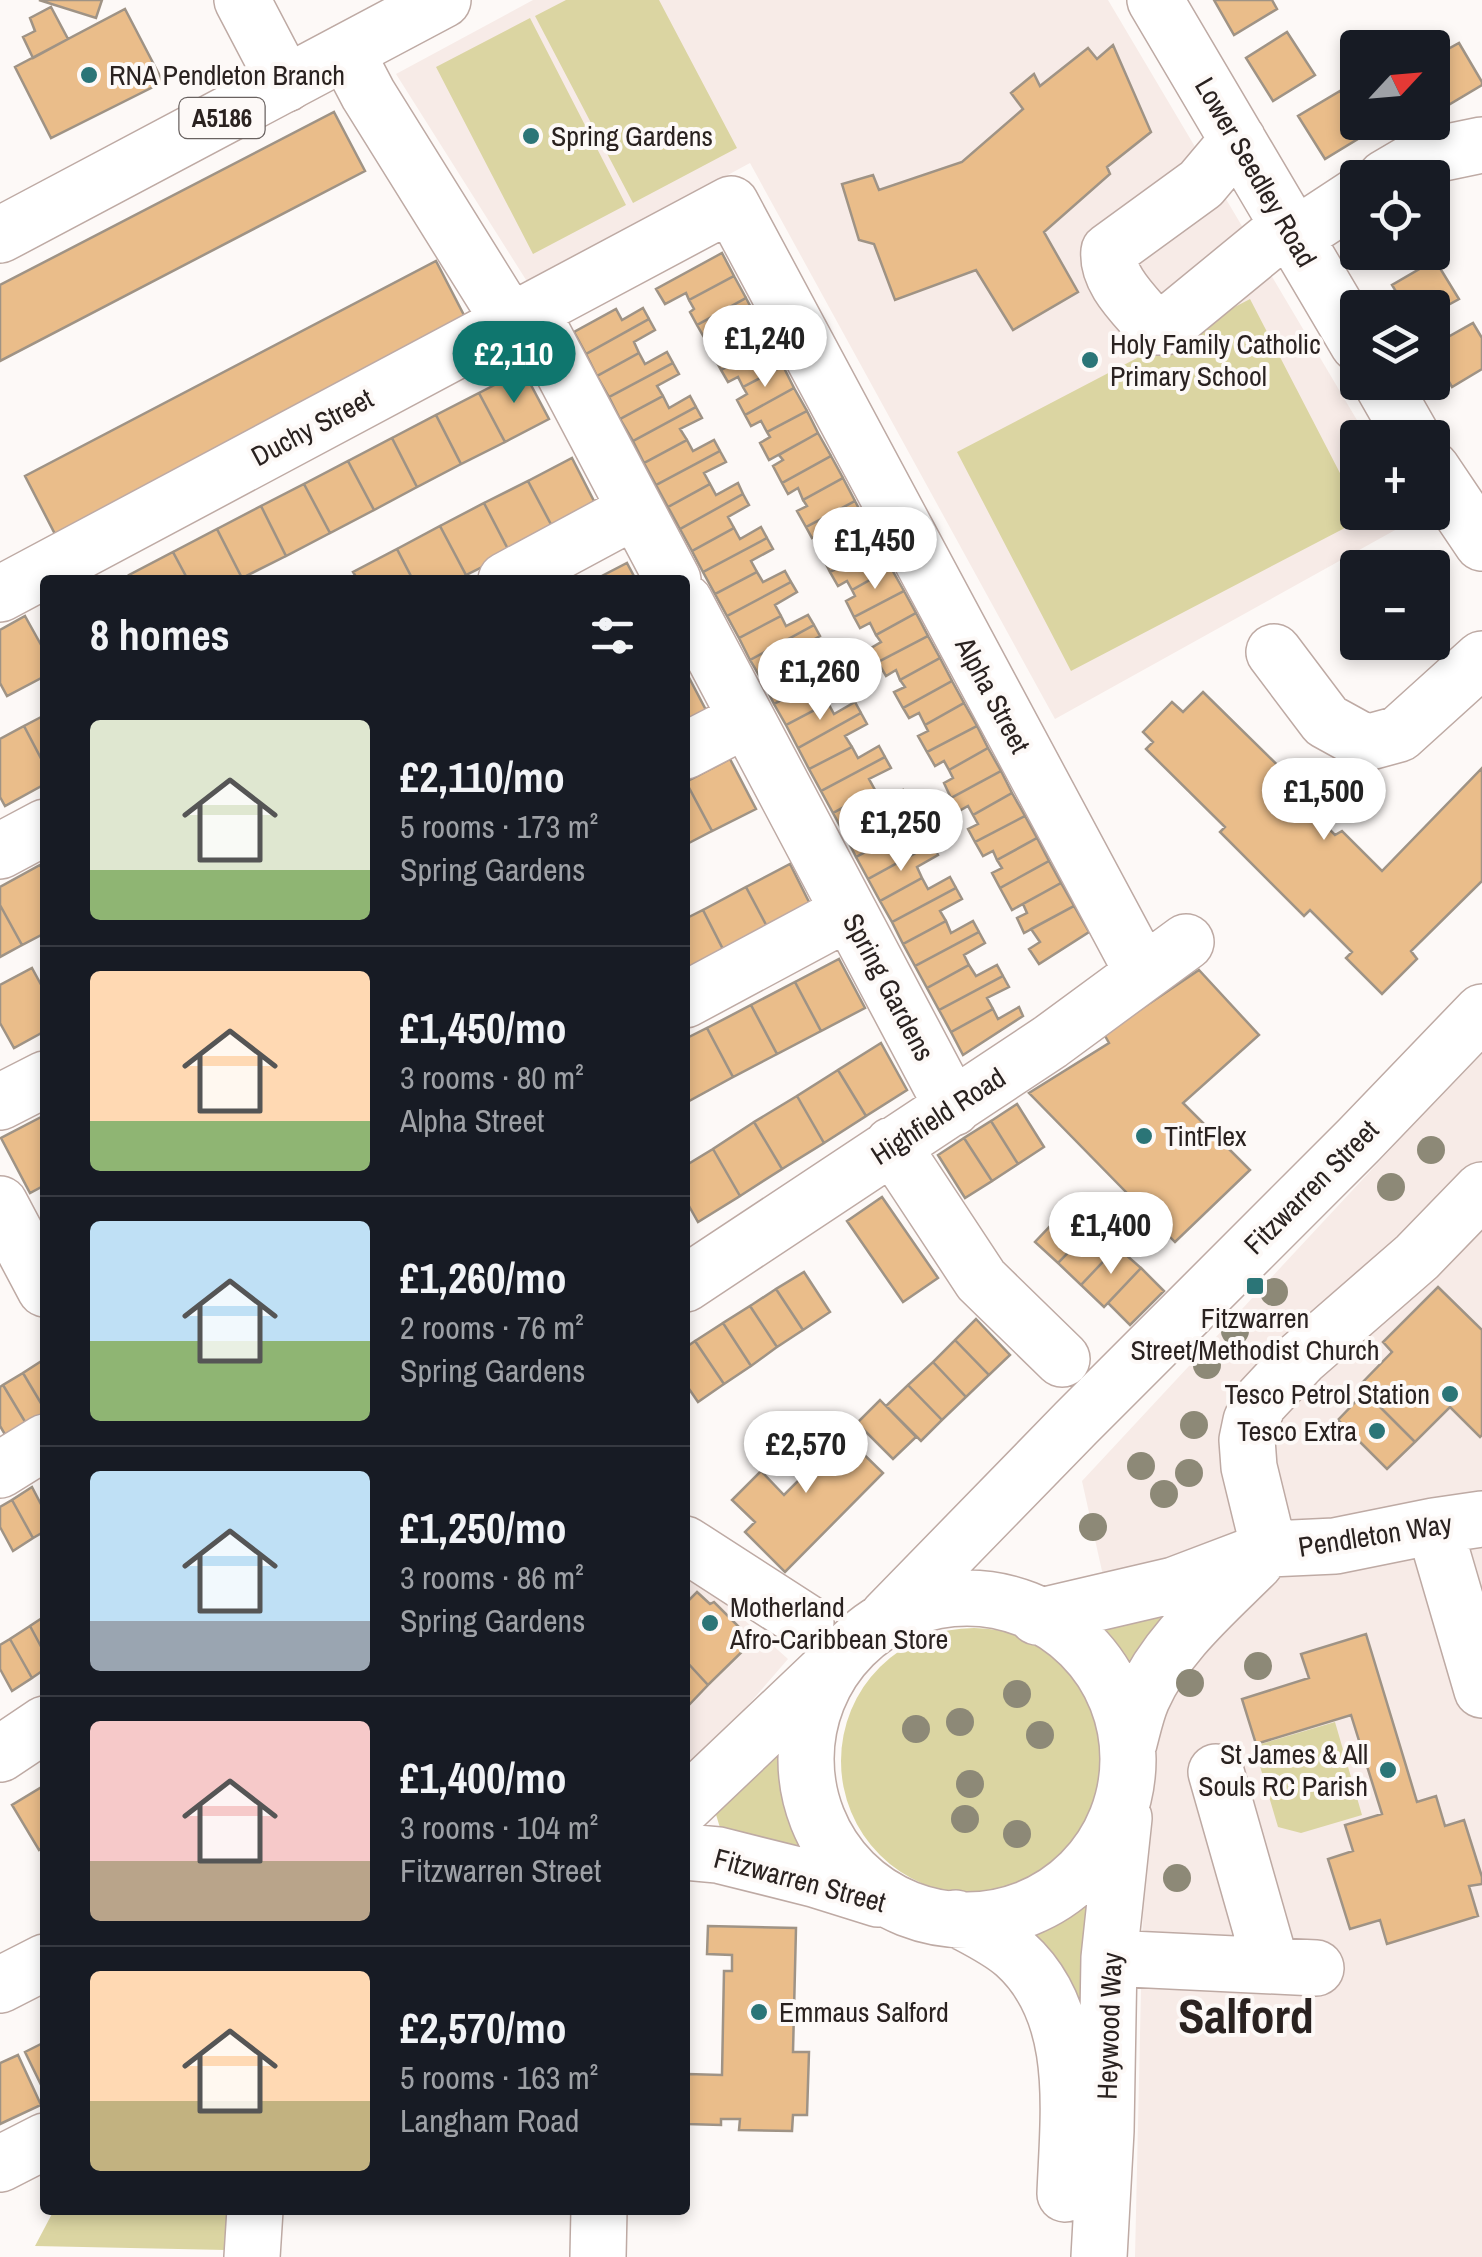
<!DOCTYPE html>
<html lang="en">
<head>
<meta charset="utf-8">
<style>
  :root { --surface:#171b24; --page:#242831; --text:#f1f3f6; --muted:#9ea1a6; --line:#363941; --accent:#0f766e }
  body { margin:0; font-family:"Archivo Narrow",sans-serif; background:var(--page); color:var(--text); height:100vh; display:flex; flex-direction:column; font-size:38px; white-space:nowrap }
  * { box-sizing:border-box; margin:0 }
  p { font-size:32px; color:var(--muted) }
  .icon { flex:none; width:55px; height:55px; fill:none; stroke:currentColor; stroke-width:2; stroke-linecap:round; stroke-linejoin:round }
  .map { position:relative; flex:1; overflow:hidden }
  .details { position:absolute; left:40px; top:575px; width:650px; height:1640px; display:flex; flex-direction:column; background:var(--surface); border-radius:10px; box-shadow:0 5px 15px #0003 }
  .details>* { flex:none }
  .needle { width:65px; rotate:64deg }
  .tools { position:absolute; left:1340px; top:30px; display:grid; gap:20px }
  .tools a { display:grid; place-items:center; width:110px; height:110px; border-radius:10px; background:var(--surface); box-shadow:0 5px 15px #0003; font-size:50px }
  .price { position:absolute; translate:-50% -85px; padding:0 22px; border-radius:35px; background:#fff; color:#222; font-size:32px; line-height:65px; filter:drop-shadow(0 2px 5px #0008) }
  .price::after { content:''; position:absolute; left:50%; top:60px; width:30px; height:22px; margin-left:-15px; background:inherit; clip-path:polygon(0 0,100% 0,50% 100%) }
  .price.on { background:var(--accent); color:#fff }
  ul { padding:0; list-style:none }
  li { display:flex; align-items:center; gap:30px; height:250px; padding:0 50px }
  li+li { border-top:2px solid var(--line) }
  li span { display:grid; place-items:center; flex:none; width:280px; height:200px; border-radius:10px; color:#555 }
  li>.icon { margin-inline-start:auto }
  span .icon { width:120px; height:120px; fill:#fffc; stroke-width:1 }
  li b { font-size:42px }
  h2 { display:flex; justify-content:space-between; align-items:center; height:120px; padding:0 50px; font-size:42px }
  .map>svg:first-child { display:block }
  .built { fill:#f7ebe7 }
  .green { fill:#dbd5a2 }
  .building { fill:#eabd8a; stroke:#9f9385; stroke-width:2.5 }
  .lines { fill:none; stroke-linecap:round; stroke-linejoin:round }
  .minor-casing { stroke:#beaaa4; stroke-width:58 }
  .major-casing { stroke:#beaaa4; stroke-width:58 }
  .minor { stroke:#fff; stroke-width:55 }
  .major { stroke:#fff; stroke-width:55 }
  .tree { fill:#8d8977 }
  .poi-dot { fill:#2b7577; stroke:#fdf9f7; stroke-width:4 }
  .labels { text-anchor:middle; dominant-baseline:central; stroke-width:8; stroke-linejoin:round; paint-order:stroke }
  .shield { fill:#fdf9f7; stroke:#696260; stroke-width:2.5 }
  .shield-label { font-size:25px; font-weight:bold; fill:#2a2220 }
  .poi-label { font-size:28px; fill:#2a2220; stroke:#fdf9f7; text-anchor:start }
  .street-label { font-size:28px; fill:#2a2220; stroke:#fdf9f7 }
  .town-label { font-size:48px; font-weight:bold; fill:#2a2220; stroke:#fdf9f7 }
</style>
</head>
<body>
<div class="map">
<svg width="1482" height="2257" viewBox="0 0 1482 2257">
  <rect width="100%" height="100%" fill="#fdf9f7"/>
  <!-- built -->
  <path class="built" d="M533,0h575l259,437 -9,1v74l53,1 4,6 -360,200 -305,-556 -222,120 -132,-209z
    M1482,1051v1206h-347l11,-488 -64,-288z
    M685,1567l103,92 -103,119z"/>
  <!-- green -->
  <path class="green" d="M566,0h93l78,148 -104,55 -98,-187z
    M530,18l96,187 -93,49 -97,-187z
    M1250,299l107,207 1,6 3,1 3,5 -293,153 -114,-219z
    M1185,1588l-57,100c-13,-28 -28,-49 -52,-70z
    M841 1761a133 133 0 1 1 266 0a133 133 0 1 1-266 0Z
    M1335,1722l27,93 -61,18 -23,-6 -24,-81z
    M782,1728c0,61 2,88 35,142l-93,-29 -13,-43z
    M1096,1886l-6,138 -59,-92c26,-12 48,-23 65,-46z
    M54,2210h174l-2,40 -191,-4z"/>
  <!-- building -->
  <path class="building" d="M39,0h63l-6,18z
    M1214,0h58l5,9 -43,26z
    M51,7l17,32 -35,19 -10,-21 12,-6 -5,-13z
    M125,9l38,73 -112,56 -36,-71z
    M1287,32l28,43 -42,26 -27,-43z
    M1459,43l23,39v3l-42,25 -8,-12v-40z
    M1113,45l38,87 -44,35 3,7 -66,58 34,60 -65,38 -37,-60 -81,30 -21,-56 -15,-4 -17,-56 31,-9 6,15 83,-28 61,-53 -12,-16 23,-19 6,12 48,-38 9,11z
    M1340,91l26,43 -41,25 -27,-43z
    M334,112l31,59 -365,190v-76z
    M1372,252h40v3l-34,13z
    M722,253l12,23 -45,24 -3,-7 -21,11 -9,-15z
    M1435,260l24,39 -27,15v-6h-26l-14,-23z
    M436,261l31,60 -411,215 -31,-60z
    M734,276l12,22 -49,27 -7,-13 4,-3 -5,-9z
    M746,298l12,23 -39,21 -4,-8 -10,5 -8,-14z
    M643,308l6,11 -63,35 -12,-22 42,-23 6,11z
    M649,319l6,11 -21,12 5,11 -42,23 -11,-22z
    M758,321l12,22 -49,27 -8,-15 10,-6 -4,-7z
    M1473,323l9,15v31l-30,18 -20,-34v-7z
    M770,343l13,23 -40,21 -5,-10 -10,5 -7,-12z
    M667,352l6,11 -64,34 -12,-21 42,-23 6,11z
    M673,363l6,11 -22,12 6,10 -43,23 -11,-22z
    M783,366l11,22 -49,27 -8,-15 10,-6 -4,-7z
    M523,370l26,49 -44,23 -26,-49z
    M794,388l13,23 -40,21 -6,-11 -10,5 -6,-11z
    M479,393l26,49 -44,22 -25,-49z
    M663,396l6,12 21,-12 6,11 -63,34 -13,-22z
    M696,407l6,11 -22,11 7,11 -43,23 -11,-22z
    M807,411l11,22 -49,27 -9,-17 10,-6 -3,-5z
    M436,415l25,49 -44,23 -25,-49z
    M818,433l13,23 -49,27 -9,-17 10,-6 -4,-5z
    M392,438l25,49 -43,23 -26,-49z
    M687,440l6,11 21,-11 6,11 -64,34 -12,-22z
    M720,451l6,11 -22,11 6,11 -42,23 -12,-22z
    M831,456l12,22 -40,22 -5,-12 -10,6 -6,-11z
    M572,458l25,49 -43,23 -26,-49z
    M348,461l26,49 -44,23 -26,-49z
    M843,478l12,23 -49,26 -9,-16 10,-5 -4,-6z
    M528,481l26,49 -44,23 -26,-50z
    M738,483l5,11 -63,35 -12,-22 42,-23 6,11z
    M304,484l26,49 -44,23 -25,-50z
    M743,494l6,11 -21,12 6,11 -42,23 -12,-22z
    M855,501l12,23 -39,20 -6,-11 -10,5 -6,-11z
    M484,503l26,50 -44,22 -26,-49z
    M261,506l25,50 -44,22 -25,-49z
    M867,524l13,22 -50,26 -8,-16 9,-5 -3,-7z
    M440,526l26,49 -9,5h-44l-16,-31z
    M761,527l6,11 -64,34 -11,-21 42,-23 6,11z
    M217,529l25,49 -54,2 -15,-28z
    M767,538l6,11 -22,12 6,11 -42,22 -12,-22z
    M880,546l11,22 -39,22 -5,-9 -9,5 -8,-14z
    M397,549l16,31h-55l-5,-8z
    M173,552l15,28h-56l-3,-5z
    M627,563l9,17h-42z
    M891,568l13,23 -50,26 -8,-16 9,-5 -3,-6z
    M785,571l6,11 -64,34 -12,-22 42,-22 6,10z
    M791,582l6,10 -22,13 6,11 -42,22 -12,-22z
    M904,591l12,22 -40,22 -6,-12 -10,5 -6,-11z
    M916,613l12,23 -50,26 -7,-14 10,-6 -5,-7z
    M808,615l6,10 -64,35 -11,-22 42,-22 5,10z
    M25,616l20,36v24l-38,20 -7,-13v-53z
    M814,625l6,11 -21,12 5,11 -41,23 -13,-22z
    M928,636l12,22 -40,22 -4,-10 -10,6 -8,-14z
    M832,658l6,11 -64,35 -11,-22 41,-23 6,11z
    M940,658l12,23 -49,27 -9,-16 11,-5 -5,-7z
    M838,669l6,11 -22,12 6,11 -42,22 -12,-21z
    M685,670l22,42 -22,11z
    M952,681l12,22 -39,22 -6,-12 -10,5 -6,-10z
    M1203,692l106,104 -7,6 33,33 7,-4 40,40 100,-103v113l-71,70 6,8 -35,35 -36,-36 6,-6 -42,-42 -6,6 -84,-84 5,-5 -79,-78 7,-7 -10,-10 29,-30 11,10z
    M855,702l6,11 -63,35 -12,-23 42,-22 6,11z
    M964,703l13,23 -50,26 -9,-16 10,-5 -3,-6z
    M861,713l6,11 -22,12 7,11 -43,22 -11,-21z
    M45,715v51l-21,-40z
    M24,726l21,40v18l-40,22 -5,-9v-58z
    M977,726l11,22 -39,22 -5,-9 -9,5 -8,-14z
    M879,746l6,11 -64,34 -12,-22 43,-22 6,11z
    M988,748l13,23 -50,27 -7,-15 9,-5 -4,-8z
    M885,757l6,11 -22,11 6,11 -42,23 -12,-22z
    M730,759l26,50 -44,22 -26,-49z
    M1001,771l11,22 -39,22 -5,-9 -9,5 -8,-13z
    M686,782l26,49 -27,14v-62z
    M875,790l6,11 22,-11 5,11 -63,34 -12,-22z
    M1012,793l13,23 -50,26 -7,-13 10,-5 -5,-9z
    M908,801l6,10 -22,12 7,11 -43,23 -11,-22z
    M1025,816l12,22 -40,22 -4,-9 -10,5 -8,-14z
    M926,833l6,11 -64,35 -12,-22 43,-23 5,11z
    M1037,838l12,23 -49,27 -8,-15 10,-5 -5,-8z
    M932,844l6,11 -21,12 5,11 -42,23 -12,-22z
    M1049,861l12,22 -49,27 -12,-22z
    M790,864l25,50 -43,22 -26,-49z
    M40,865l5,10v58l-23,12 -22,-40v-18z
    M950,877l6,11 -64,34 -12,-21 42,-23 6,11z
    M1061,883l13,23 -50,27 -7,-15 10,-5 -4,-9z
    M746,887l26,49 -44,23 -25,-49z
    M956,888l6,11 -22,12 6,10 -43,23 -11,-22z
    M0,905l22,40 -22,12z
    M1074,906l15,26 -50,32 -10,-15 11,-7 -9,-13z
    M703,910l25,49 -43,22v-62z
    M946,921l5,12 22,-12 6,11 -64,34 -12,-22z
    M979,932l6,11 -21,12 5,10 -42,23 -12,-22z
    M839,959l26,49 -44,23 -26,-49z
    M969,965l7,11 21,-11 6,11 -64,34 -12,-22z
    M32,968l13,24v39l-31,17 -14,-25v-38z
    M1199,970l60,65 -76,68 67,67 -75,72 -146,-149 80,-50 -5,-9z
    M1003,976l6,11 -22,11 6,11 -42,23 -12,-22z
    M795,982l26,49 -44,23 -26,-49z
    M751,1005l26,49 -44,23 -26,-49z
    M1019,1007l4,9 -60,39 -12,-23 42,-23 5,10z
    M707,1028l26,49 -44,24 -4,-7v-55z
    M881,1043l26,47 -41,26 -28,-46z
    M838,1070l28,46 -42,27 -27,-47z
    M797,1096l27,47 -42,26 -28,-47z
    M1017,1104l27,43 -26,17 -27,-43z
    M45,1115v70l-15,8 -29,-55z
    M991,1121l27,43 -26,17 -28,-43z
    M754,1122l28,47 -42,27 -27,-47z
    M964,1138l28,43 -27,17 -27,-43z
    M713,1149l27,47 -42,26 -13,-23v-33z
    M882,1197l56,81 -35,24 -56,-81z
    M1072,1203l23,22 -37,38 -23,-21z
    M1095,1225l22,22 -36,38 -23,-22z
    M1117,1247l24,21 -37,39 -23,-22z
    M1141,1268l23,23 -34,34 -22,-22z
    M804,1272l26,40 -27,18 -27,-41z
    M1438,1287l44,43v105l-2,2 -30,-30 -35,35 -56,-56 33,-34 -9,-10z
    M776,1289l27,41 -26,17 -27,-41z
    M750,1306l27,41 -26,19 -28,-43z
    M976,1319l34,36 -21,20 -34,-35z
    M723,1323l28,43 -27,18 -29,-43z
    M955,1340l34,35 -23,22 -33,-35z
    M695,1341l29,43 -26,18 -13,-19v-35z
    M43,1360l2,4v46l-22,-37z
    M933,1362l33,35 -24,23 -34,-35z
    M23,1373l22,37v4l-18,11 -24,-40z
    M3,1385l24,40 -20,13 -7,-12v-39z
    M908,1385l34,35 -21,21 -35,-35z
    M1365,1392l50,50 -28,27 -49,-49z
    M880,1400l36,37 -23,22 -36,-36z
    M807,1426l23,23 14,-14 39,38 -98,99 -40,-40 10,-10 -23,-22 29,-29 23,24 20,-20 -22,-23z
    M32,1487l13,25v19l-12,7 -21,-38z
    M12,1500l21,38 -20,13 -13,-24v-20z
    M697,1592l13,12 4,-2 39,39 -45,44 -23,-25v-56z
    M45,1616v38l-15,-28z
    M30,1626l15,28v15l-13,9 -22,-39z
    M1366,1634l51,168 19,-6 9,30 19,-6 18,57v7l-13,2 9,30 -91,28 -7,-24 -30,9 -22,-70 25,-8 -8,-26 37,-11 -31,-99 -95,29 -14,-45 67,-21 -8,-24z
    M10,1639l22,39 -20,13 -12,-22v-24z
    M685,1660l23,25 -21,22 -2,-1z
    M45,1785v61l-6,4 -27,-45z
    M708,1926l88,2 -3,124h16l-2,63h-14l-1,16 -53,-1 1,-11h-19v6l-34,-1 1,-50 34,1 2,-104h8v-16l-25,-1z
    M45,2042v51l-20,-41z
    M18,2055l23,50 -41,19v-61z"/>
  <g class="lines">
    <!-- minor casing -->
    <g class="minor-casing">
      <path id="minor" d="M242,0l44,84
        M1155,0l203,344
        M346,52l22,42 142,228
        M1238,140l-37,44 -92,67c-3,29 27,55 44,76h12l123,-101
        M1385,178l34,-20 63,-13
        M1294,237l64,-42
        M531,311l142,269
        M1381,382l32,56
        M1432,469l50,74
        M506,580l130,-70
        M0,594l731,-390 412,769
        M685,602l268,506
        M1274,652l52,69 40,22 33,-9 83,-75
        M685,751l62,-32
        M0,851l45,-24
        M685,1000l164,-88
        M0,1102l45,-23
        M892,1145l89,135 81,79
        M0,1204l45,85
        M685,1284l365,-242 136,-100
        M0,1470l45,-28
        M1434,1526l48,164
        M685,1544l121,78
        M1269,1549l-20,-82 -2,-27 4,-19 8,-18 42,-45 116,-101 65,-67
        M806 1759a161 161 0 1 1 322 0a161 161 0 1 1-322 0Z
        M887,1617l189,-194 283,-283 123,-128
        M1037,1617l137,-32 95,-36 66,-3 99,-20 48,-7
        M1129,1743c4,-15 7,-30 13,-44 24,-55 73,-96 114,-137
        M0,1754l45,-30
        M1216,1772l55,193
        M685,1805l139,-132
        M685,1852l33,3 96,24 64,20
        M956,1918c20,11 42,21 59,36 67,60 53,160 50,240
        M1109,1958l207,10
        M0,1985l45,-23
        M0,2164l45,-23
        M252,2257l3,-47
        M598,2257l1,-47
        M1099,2257l7,-126 3,-173 15,-140"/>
    </g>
    <!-- major casing -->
    <g class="major-casing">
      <path id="major" d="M0,235l443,-235"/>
    </g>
    <!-- minor -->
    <use href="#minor" class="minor"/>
    <!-- major -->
    <use href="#major" class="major"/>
  </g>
  <!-- trees -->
  <g class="tree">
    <circle cx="1431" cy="1150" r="14"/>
    <circle cx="1391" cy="1187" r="14"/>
    <circle cx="1274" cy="1292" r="14"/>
    <circle cx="1235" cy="1331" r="14"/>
    <circle cx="1207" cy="1365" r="14"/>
    <circle cx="1194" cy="1425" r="14"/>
    <circle cx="1141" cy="1466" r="14"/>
    <circle cx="1189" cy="1473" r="14"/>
    <circle cx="1164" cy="1494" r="14"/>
    <circle cx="1093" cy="1527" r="14"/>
    <circle cx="1258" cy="1666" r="14"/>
    <circle cx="1190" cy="1683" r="14"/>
    <circle cx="1017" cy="1694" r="14"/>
    <circle cx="960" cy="1722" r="14"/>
    <circle cx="916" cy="1729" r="14"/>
    <circle cx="1040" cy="1735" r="14"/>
    <circle cx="970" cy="1784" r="14"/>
    <circle cx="965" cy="1819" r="14"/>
    <circle cx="1017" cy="1834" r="14"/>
    <circle cx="1177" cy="1878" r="14"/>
  </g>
  <!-- markers -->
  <g class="poi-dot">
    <circle cx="89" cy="75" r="10"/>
    <circle cx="531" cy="136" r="10"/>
    <circle cx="1090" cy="360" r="10"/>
    <circle cx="1144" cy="1136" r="10"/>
    <rect x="1245" y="1276" width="20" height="20" rx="5"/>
    <circle cx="1450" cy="1394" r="10"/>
    <circle cx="1377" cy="1431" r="10"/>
    <circle cx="710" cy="1623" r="10"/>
    <circle cx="1388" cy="1770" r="10"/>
    <circle cx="759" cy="2012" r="10"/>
  </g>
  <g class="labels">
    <!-- shield labels -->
    <rect class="shield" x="179.5" y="98" width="85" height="40" rx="8"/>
    <g class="shield-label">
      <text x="222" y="118">A5186</text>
    </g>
    <!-- poi labels -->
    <g class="poi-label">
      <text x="109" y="75">RNA Pendleton Branch</text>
      <text x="551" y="136">Spring Gardens</text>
      <text x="1110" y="344">Holy Family Catholic<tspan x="1110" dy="32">Primary School</tspan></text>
      <text x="1164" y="1136">TintFlex</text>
      <text x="1255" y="1318" text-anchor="middle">Fitzwarren<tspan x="1255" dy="32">Street/Methodist Church</tspan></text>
      <text x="1430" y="1394" text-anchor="end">Tesco Petrol Station</text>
      <text x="1357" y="1431" text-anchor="end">Tesco Extra</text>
      <text x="730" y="1607">Motherland<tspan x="730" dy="32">Afro-Caribbean Store</tspan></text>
      <text x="1368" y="1754" text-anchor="end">St James &amp; All<tspan x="1368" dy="32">Souls RC Parish</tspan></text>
      <text x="779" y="2012">Emmaus Salford</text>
    </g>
    <!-- street labels -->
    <g class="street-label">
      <text transform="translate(1256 172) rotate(60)">Lower Seedley Road</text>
      <text transform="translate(312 427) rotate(-28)">Duchy Street</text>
      <text transform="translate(993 695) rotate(62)">Alpha Street</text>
      <text transform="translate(889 987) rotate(62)">Spring Gardens</text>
      <text transform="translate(938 1116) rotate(-33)">Highfield Road</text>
      <text transform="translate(1311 1187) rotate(-45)">Fitzwarren Street</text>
      <text transform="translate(1375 1535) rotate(-9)">Pendleton Way</text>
      <text transform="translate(800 1880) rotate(15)">Fitzwarren Street</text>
      <text transform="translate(1109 2026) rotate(-88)">Heywood Way</text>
    </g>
    <!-- town labels -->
    <g class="town-label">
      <text x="1246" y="2015">Salford</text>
    </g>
  </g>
</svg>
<div class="tools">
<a><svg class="needle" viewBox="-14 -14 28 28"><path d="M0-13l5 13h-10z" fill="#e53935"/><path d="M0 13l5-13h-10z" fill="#9ea1a6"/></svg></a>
<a><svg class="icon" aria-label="locate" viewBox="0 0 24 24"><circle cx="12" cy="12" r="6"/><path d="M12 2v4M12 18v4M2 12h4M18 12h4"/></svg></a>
<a><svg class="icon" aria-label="layers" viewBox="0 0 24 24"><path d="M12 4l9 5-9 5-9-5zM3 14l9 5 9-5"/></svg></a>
<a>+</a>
<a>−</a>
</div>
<b class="price" style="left:765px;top:390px">£1,240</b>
<b class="price on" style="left:514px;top:406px">£2,110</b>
<b class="price" style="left:875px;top:592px">£1,450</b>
<b class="price" style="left:820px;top:723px">£1,260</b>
<b class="price" style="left:1324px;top:843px">£1,500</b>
<b class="price" style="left:901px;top:874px">£1,250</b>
<b class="price" style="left:1111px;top:1277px">£1,400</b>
<b class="price" style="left:806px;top:1496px">£2,570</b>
<section class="details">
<h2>8 homes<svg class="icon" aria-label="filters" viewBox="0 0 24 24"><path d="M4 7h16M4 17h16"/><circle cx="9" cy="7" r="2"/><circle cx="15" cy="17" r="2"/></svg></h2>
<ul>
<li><span style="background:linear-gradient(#dfe7d0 75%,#8fb573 0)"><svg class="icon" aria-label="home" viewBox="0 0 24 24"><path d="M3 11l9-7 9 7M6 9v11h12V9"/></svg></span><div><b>£2,110/mo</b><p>5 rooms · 173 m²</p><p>Spring Gardens</p></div></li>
<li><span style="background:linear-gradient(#ffd9b3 75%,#8fb573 0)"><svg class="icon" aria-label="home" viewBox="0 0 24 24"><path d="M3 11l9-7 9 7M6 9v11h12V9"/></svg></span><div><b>£1,450/mo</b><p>3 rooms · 80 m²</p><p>Alpha Street</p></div></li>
<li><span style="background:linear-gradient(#bfe0f5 60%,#8fb573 0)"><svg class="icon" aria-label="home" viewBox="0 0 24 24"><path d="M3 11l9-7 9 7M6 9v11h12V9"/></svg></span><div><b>£1,260/mo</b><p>2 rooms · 76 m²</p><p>Spring Gardens</p></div></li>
<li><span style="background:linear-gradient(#bfe0f5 75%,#9aa5b1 0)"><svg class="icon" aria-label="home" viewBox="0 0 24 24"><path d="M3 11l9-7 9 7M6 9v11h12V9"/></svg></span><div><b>£1,250/mo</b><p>3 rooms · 86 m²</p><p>Spring Gardens</p></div></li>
<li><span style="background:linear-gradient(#f6c9c9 70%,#b9a48a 0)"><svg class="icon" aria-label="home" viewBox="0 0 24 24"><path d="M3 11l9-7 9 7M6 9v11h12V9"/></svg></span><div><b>£1,400/mo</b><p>3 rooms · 104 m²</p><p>Fitzwarren Street</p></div></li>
<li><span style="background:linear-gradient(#ffd9b3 65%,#c2b280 0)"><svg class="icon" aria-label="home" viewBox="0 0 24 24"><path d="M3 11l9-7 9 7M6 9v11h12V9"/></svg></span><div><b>£2,570/mo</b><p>5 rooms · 163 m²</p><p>Langham Road</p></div></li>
</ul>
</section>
</div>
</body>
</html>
